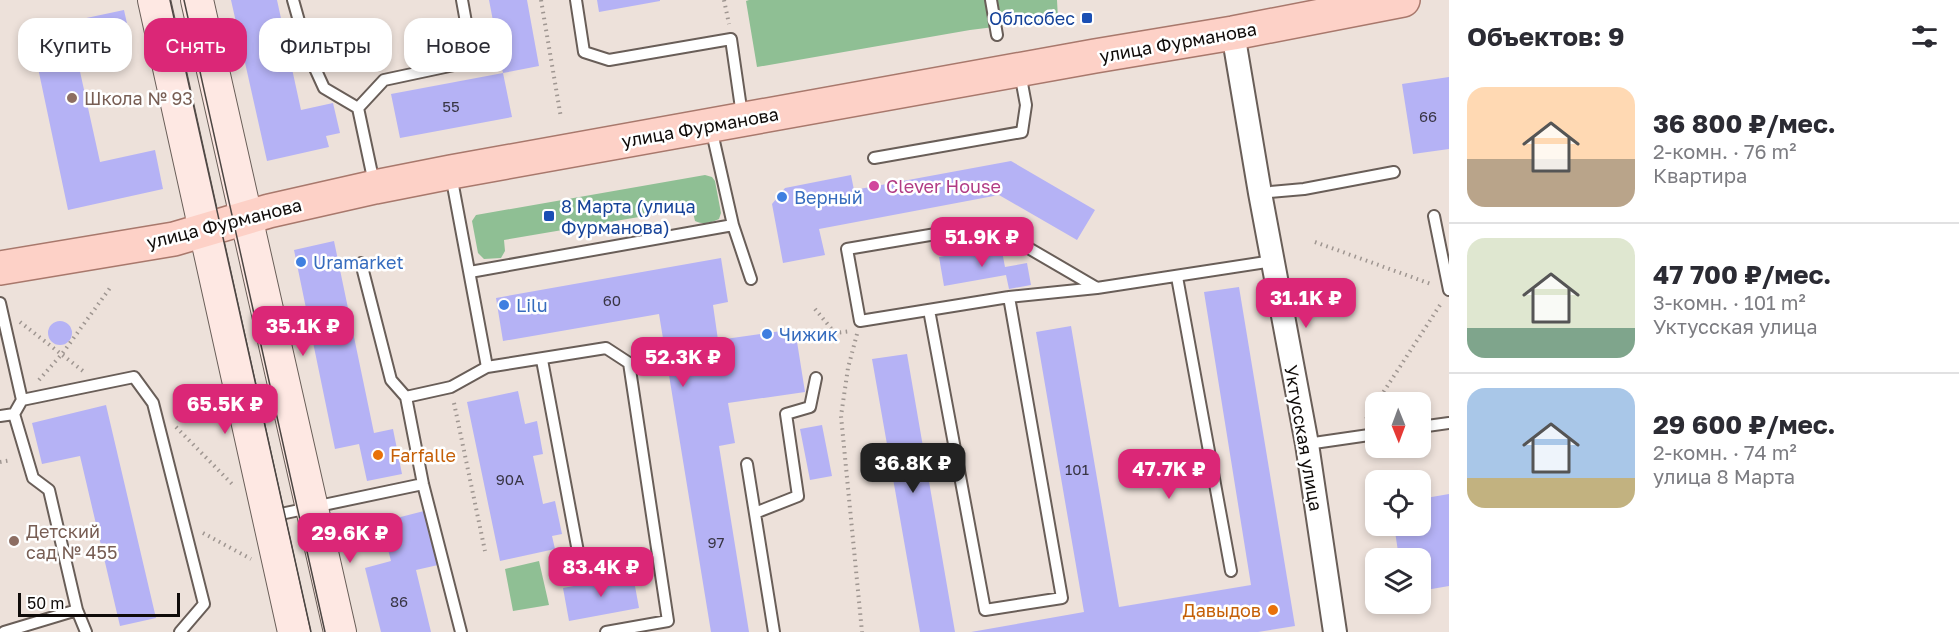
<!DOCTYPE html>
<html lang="ru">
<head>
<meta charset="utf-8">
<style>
  :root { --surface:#fff; --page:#f2f2f3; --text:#2b2b33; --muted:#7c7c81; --line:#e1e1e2; --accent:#db2777 }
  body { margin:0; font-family:"Golos Text",sans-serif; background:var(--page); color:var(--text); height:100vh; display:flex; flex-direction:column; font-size:22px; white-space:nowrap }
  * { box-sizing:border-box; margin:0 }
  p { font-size:20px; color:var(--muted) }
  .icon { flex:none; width:33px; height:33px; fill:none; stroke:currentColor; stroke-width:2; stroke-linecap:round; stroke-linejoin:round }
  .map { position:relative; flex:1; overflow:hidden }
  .details { display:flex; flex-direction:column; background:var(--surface); width:510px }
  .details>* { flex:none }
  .hud { position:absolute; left:18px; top:18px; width:570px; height:54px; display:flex; gap:12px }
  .needle { width:39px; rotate:179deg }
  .tools { position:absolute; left:1365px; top:392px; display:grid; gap:12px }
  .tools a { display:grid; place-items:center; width:66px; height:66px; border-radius:12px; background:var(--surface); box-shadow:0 3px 9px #0003; font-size:30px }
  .scale { position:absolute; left:18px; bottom:15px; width:162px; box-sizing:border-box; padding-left:6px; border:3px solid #0f0b09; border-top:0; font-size:16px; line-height:21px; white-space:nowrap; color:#0f0b09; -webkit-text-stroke:4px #fff; paint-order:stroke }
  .price { position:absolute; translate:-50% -51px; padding:0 14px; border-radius:12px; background:var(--accent); color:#fff; font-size:20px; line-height:39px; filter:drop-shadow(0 2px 3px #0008) }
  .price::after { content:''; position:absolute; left:50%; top:36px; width:18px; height:14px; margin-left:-9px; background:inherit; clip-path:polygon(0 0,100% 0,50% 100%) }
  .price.selected { background:#222; color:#fff }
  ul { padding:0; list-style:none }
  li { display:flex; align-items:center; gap:18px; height:150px; padding:0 18px }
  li+li { border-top:2px solid var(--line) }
  li span { display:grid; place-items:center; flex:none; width:168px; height:120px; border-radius:18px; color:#555 }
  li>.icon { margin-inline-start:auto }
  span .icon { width:72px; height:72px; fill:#fffc; stroke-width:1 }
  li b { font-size:26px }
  h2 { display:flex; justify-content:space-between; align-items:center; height:72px; padding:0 18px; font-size:26px }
  .tag { padding:0 21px; border-radius:18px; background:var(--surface); box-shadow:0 3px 9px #0003; font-size:21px; line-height:54px }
  .tag.selected { background:var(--accent); color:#fff }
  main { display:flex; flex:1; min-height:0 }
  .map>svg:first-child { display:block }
  .green { fill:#8fbf94 }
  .building { fill:#b5b2f5 }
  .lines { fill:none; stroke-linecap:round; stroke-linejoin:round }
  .service-casing { stroke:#695e58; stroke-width:14 }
  .minor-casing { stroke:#695e58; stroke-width:26 }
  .secondary-casing { stroke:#695e58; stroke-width:34 }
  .primary-casing { stroke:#a8786c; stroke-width:36 }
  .path { stroke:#9f9691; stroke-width:4; stroke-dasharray:1.5 4.5; stroke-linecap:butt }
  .service { stroke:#fff; stroke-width:10 }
  .minor { stroke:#fff; stroke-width:22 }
  .secondary { stroke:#fee8e3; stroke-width:32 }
  .primary { stroke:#fdd1c7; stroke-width:33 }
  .tram { stroke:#4c4643; stroke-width:1.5 }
  .transit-dot { fill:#1a4fb4; stroke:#fff; stroke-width:2 }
  .education-dot { fill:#8d6e63; stroke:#fff; stroke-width:2 }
  .hotel-dot { fill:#d1479c; stroke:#fff; stroke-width:2 }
  .shop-dot { fill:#3f7fe0; stroke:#fff; stroke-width:2 }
  .food-dot { fill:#e8710a; stroke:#fff; stroke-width:2 }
  .labels { text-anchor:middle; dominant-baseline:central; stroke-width:5; stroke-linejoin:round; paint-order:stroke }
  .number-label { font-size:15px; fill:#383544 }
  .transit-label { font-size:18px; fill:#164399; stroke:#fff; text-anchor:end }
  .street-label { font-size:18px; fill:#0f0b09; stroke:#fff }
  .education-label { font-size:18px; fill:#785e54; stroke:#fff; text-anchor:start }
  .hotel-label { font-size:18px; fill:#b23c85; stroke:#fff; text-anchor:start }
  .shop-label { font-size:18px; fill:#366cbe; stroke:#fff; text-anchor:start }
  .food-label { font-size:18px; fill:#c56008; stroke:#fff; text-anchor:start }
</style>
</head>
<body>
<main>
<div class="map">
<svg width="1449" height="632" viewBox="0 0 1449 632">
  <rect width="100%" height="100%" fill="#ede1da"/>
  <!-- green -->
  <path class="green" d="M749,0h308l1,19 -88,11 -213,37 -11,-66z
    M705,175l7,2 3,4 6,32 -2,6c-9,4 -15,6 -24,2l-3,-13 -188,32 1,11 -4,7 -17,1 -6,-6 -6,-32 4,-6z
    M539,561l10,44 -36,6 -8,-42z"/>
  <!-- building -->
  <path class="building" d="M231,0h46l24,110 32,-7 7,30 -14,3 3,11 -62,14z
    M489,0h38l12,66 -36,7z
    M597,0h63v1l-61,11z
    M124,10l8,36 -55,12 23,104 55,-12 8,39 -95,21 -38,-180z
    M503,73l9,44 -112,21 -9,-44z
    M1449,77v72l-36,5 -11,-70z
    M1011,161l84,49 -18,30 -78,-45 -180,34 6,26 -42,8 -11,-59 13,-16 66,-13 3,15z
    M334,241l40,192 19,-4 9,45 -35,7 -8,-37 -24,5 -41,-199z
    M1001,246l4,21 22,-4 4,22 -22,4 -3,-14 -62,11 -5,-29z
    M721,258l7,44 -15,3 5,35 77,-11 10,63 -77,11 7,40 -16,3 30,186h-38l-52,-318 -156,27 -7,-43z
    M1239,287l56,339 -37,6h-287l113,-20 -48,-280 35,-6 48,281 132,-22 -47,-293z
    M48 333a12 12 0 1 1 24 0a12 12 0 1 1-24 0Z
    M907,354l48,278h-35l-48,-273z
    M518,391l7,33 12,-3 6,33 -10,2 10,48 12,-3 7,33 -10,2 3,13 -55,12 -33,-159z
    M106,405l50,213 -36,8 -40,-170 -38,8 -10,-41z
    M822,425l10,51 -22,4 -10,-51z
    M1449,494v92l-29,5v-33h-21l-5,-33h26v-26z
    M424,511l14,54 -22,5 15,62h-50l-16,-64 26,-7 -10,-39z
    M633,575l6,33 -70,13 -6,-33z"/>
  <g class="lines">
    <!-- service casing -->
    <g class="service-casing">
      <path id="service" d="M293,0l15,53 16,35 34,20 26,-28 89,-19 -11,-61
        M576,0l8,52 25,8 122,-21 11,76
        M991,0l6,35
        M358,108l16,75
        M711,128l22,97 18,54
        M874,158l148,-26 4,-27 -6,-32
        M451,175l36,192
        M1260,193l44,-4 90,-17
        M1434,216l15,74
        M361,263l30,117 15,17 45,-10 36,-20 119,-19 23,15 39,258 -62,11
        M470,272l263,-47
        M1177,277l54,294
        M1097,288l-108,-63 -142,24 13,72 149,-24 88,-9 176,-27
        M0,303l22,97
        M929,310l56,300 77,-12 -53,-301
        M542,360l40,213
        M406,397l17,87 38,148
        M0,416l14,-2
        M1420,427l29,-4
        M1307,444l69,-10
        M747,464l27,168
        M755,513l43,-17 -12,-82 24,-7 6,-29
        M271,516l152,-32
        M4,632l73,-22
        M86,632l-9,-22 -28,-120 -16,-12 -19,-64 8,-14 112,-23 19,26 51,201 -24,28"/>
    </g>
    <!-- minor casing -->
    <g class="minor-casing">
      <path id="minor" d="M1233,33l27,160 47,251 28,188"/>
    </g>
    <!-- secondary casing -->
    <g class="secondary-casing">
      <path id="secondary" d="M154,0l140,632
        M197,0l143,632"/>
    </g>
    <!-- primary casing -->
    <g class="primary-casing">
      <path id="primary" d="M0,268l174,-29 95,-28 106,-24 76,-15 644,-116 138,-23 170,-33"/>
    </g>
    <!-- path -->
    <path class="path" d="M541,0l20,118
      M724,0l5,24
      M1315,242l116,42
      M815,309l20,24 16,-2
      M20,322l63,49
      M857,334l-9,34 -7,48 21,216
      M39,380l23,-26 48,-66
      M1377,402l65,-100
      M454,403l31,148
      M1366,419l10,-15
      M176,427l58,59
      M0,462l11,-2
      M203,533l48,26"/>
    <!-- service -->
    <use href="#service" class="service"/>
    <!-- minor -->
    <use href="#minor" class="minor"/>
    <!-- secondary -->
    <use href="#secondary" class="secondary"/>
    <!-- primary -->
    <use href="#primary" class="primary"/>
    <!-- tram -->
    <path class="tram" d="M170,0l141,632
      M184,0l141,632"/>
  </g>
  <!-- markers -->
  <g class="transit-dot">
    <rect x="1081" y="12" width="12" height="12" rx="3"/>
    <rect x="543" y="210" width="12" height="12" rx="3"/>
  </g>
  <g class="education-dot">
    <circle cx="72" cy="98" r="6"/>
    <circle cx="14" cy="541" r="6"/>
  </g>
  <circle class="hotel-dot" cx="874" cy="186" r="6"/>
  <g class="shop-dot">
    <circle cx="782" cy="197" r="6"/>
    <circle cx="301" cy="262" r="6"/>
    <circle cx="504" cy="305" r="6"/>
    <circle cx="767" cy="334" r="6"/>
  </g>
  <g class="food-dot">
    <circle cx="378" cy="455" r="6"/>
    <circle cx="1273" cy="610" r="6"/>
  </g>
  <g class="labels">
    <!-- number labels -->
    <g class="number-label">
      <text x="451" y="106">55</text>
      <text x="1428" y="116">66</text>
      <text x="612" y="300">60</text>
      <text x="1077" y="469">101</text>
      <text x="510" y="479">90А</text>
      <text x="716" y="542">97</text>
      <text x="399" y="601">86</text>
    </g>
    <!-- transit labels -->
    <g class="transit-label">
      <text x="1075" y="18">Облсобес</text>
      <text x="561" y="206" text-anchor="start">8 Марта (улица<tspan x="561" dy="21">Фурманова)</tspan></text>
    </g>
    <!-- street labels -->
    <g class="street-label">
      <text transform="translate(1178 42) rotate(-10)">улица Фурманова</text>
      <text transform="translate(700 127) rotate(-10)">улица Фурманова</text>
      <text transform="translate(224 223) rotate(-14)">улица Фурманова</text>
      <text transform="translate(1304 438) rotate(80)">Уктусская улица</text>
    </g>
    <!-- education labels -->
    <g class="education-label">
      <text x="84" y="98">Школа № 93</text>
      <text x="26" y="531">Детский<tspan x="26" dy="21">сад № 455</tspan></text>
    </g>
    <!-- hotel labels -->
    <g class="hotel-label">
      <text x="886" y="186">Clever House</text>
    </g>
    <!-- shop labels -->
    <g class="shop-label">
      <text x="794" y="197">Верный</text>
      <text x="313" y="262">Uramarket</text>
      <text x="516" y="305">Lilu</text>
      <text x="779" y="334">Чижик</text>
    </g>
    <!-- food labels -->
    <g class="food-label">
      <text x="390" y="455">Farfalle</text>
      <text x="1261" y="610" text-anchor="end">Давыдов</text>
    </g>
  </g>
</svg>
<div class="tools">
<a><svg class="needle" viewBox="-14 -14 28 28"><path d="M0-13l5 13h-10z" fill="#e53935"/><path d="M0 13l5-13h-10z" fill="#7c7c81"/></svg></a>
<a><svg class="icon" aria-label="locate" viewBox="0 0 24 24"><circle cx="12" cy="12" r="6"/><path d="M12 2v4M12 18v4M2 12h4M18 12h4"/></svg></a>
<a><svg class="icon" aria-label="layers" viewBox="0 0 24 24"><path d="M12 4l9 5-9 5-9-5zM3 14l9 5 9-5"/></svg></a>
</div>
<div class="scale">50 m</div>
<b class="price" style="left:982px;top:268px">51.9K ₽</b>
<b class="price" style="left:1306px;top:329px">31.1K ₽</b>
<b class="price" style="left:303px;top:357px">35.1K ₽</b>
<b class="price" style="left:683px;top:388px">52.3K ₽</b>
<b class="price" style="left:225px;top:435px">65.5K ₽</b>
<b class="price selected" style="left:913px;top:494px">36.8K ₽</b>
<b class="price" style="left:1169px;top:500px">47.7K ₽</b>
<b class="price" style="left:350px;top:564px">29.6K ₽</b>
<b class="price" style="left:601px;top:598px">83.4K ₽</b>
<div class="hud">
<a class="tag">Купить</a>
<a class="tag selected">Снять</a>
<a class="tag">Фильтры</a>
<a class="tag">Новое</a>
</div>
</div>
<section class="details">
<h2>Объектов: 9<svg class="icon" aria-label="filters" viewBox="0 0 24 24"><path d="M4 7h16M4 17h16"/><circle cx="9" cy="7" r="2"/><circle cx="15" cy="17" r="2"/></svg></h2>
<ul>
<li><span style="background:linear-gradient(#ffd9b3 60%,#b9a48a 0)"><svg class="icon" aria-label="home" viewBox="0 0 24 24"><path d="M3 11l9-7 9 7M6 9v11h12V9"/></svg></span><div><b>36 800 ₽/мес.</b><p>2-комн. · 76 m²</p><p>Квартира</p></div></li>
<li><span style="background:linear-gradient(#dfe7d0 75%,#7fa58c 0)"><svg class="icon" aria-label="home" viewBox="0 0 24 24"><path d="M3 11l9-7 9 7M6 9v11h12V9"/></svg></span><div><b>47 700 ₽/мес.</b><p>3-комн. · 101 m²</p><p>Уктусская улица</p></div></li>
<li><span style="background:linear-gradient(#a9c7e8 75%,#c2b280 0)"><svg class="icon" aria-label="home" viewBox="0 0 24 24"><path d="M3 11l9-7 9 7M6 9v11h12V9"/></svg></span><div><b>29 600 ₽/мес.</b><p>2-комн. · 74 m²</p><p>улица 8 Марта</p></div></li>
</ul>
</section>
</main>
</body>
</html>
